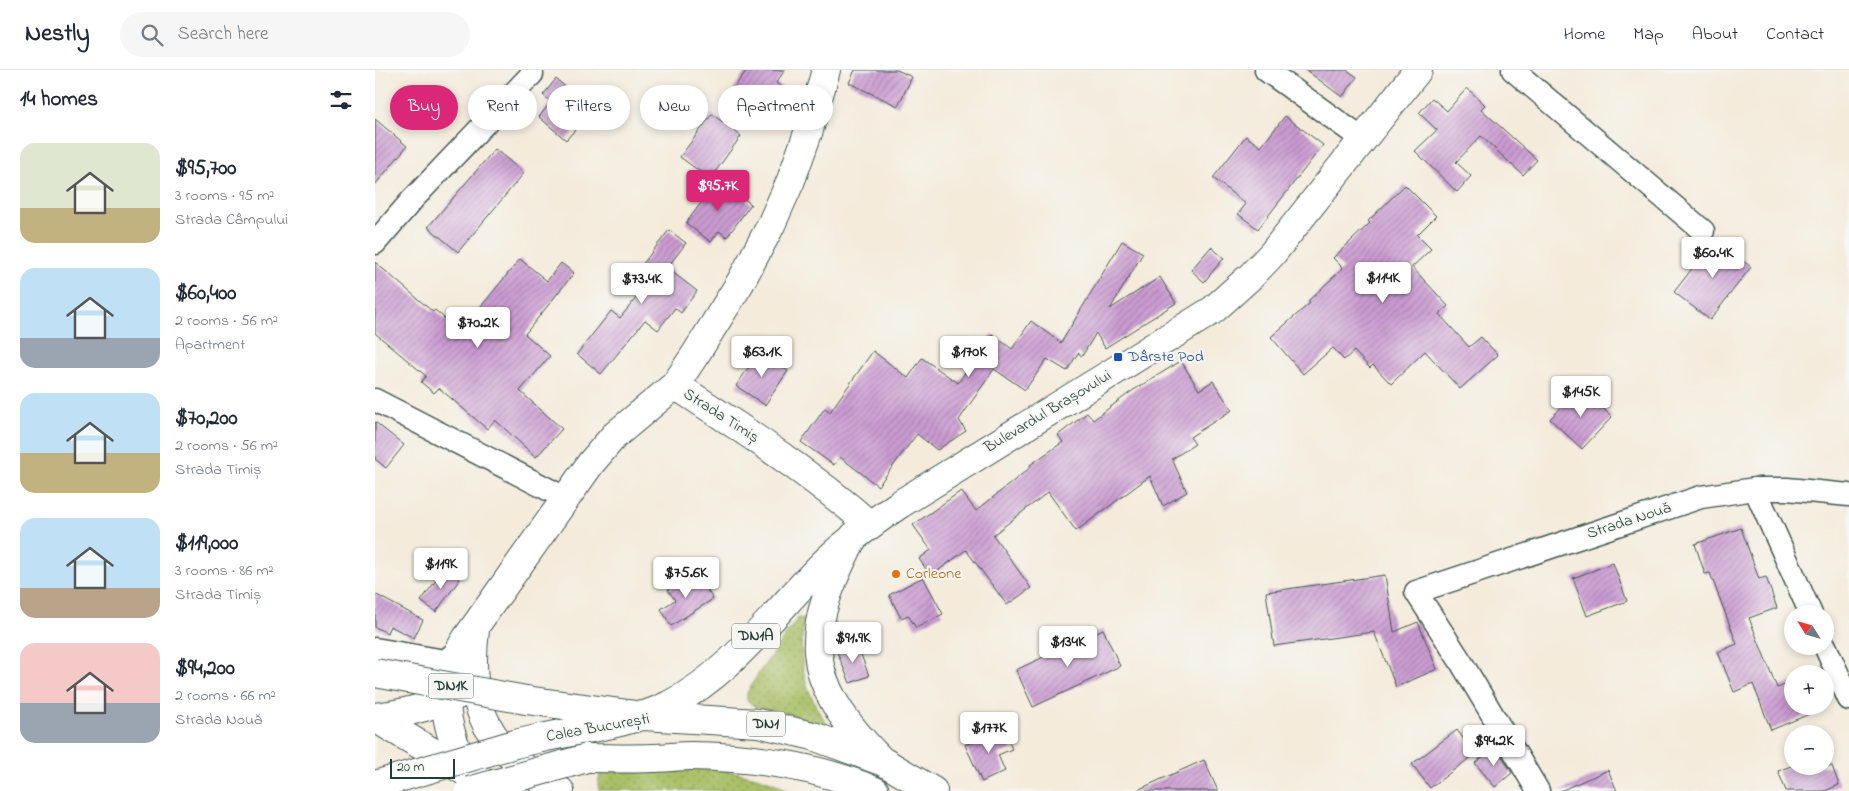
<!DOCTYPE html>
<html lang="en">
<head>
<meta charset="utf-8">
<style>
  :root { --surface:#fff; --page:#f6f6f7; --text:#1f2937; --muted:#747a83; --line:#e0e1e3; --accent:#db2777 }
  body { margin:0; font-family:"Indie Flower",sans-serif; background:var(--page); color:var(--text); height:100vh; display:flex; flex-direction:column; font-size:19px; white-space:nowrap }
  * { box-sizing:border-box; margin:0 }
  p { font-size:16px; color:var(--muted) }
  .icon { flex:none; width:28px; height:28px; fill:none; stroke:currentColor; stroke-width:2; stroke-linecap:round; stroke-linejoin:round }
  .map { position:relative; flex:1; overflow:hidden }
  .sheet { display:flex; flex-direction:column; background:var(--surface); width:375px }
  .sheet>* { flex:none }
  .guide { position:absolute; left:15px; top:15px; width:475px; height:45px; display:flex; gap:10px }
  .needle { width:32px; rotate:307deg }
  .tools { position:absolute; left:1409px; top:535px; display:grid; gap:10px }
  .tools a { display:grid; place-items:center; width:50px; height:50px; border-radius:50%; background:var(--surface); box-shadow:0 2px 8px #0003; font-size:25px }
  .scale { position:absolute; left:15px; bottom:12px; width:65px; box-sizing:border-box; padding-left:5px; border:2px solid #1f3d34; border-top:0; font-size:14px; line-height:18px; white-space:nowrap; color:#1f3d34; -webkit-text-stroke:4px #f6f6f2; paint-order:stroke }
  .price { position:absolute; translate:-50% -42px; padding:0 11px; border-radius:5px; background:#fff; color:#222; font-size:16px; line-height:32px; filter:drop-shadow(0 1px 2px #0008) }
  .price::after { content:''; position:absolute; left:50%; top:30px; width:15px; height:11px; margin-left:-8px; background:inherit; clip-path:polygon(0 0,100% 0,50% 100%) }
  .price.current { background:var(--accent); color:#fff }
  ul { padding:0; list-style:none }
  li { display:flex; align-items:center; gap:15px; height:125px; padding:0 20px }
  li span { display:grid; place-items:center; flex:none; width:140px; height:100px; border-radius:15px; color:#555 }
  li>.icon { margin-inline-start:auto }
  span .icon { width:60px; height:60px; fill:#fffc; stroke-width:1 }
  li b { font-size:21px }
  h2 { display:flex; justify-content:space-between; align-items:center; height:60px; padding:0 20px; font-size:21px }
  .tag { padding:0 18px; border-radius:22px; background:var(--surface); box-shadow:0 2px 8px #0003; font-size:18px; line-height:45px }
  .tag.current { background:var(--accent); color:#fff }
  header { display:flex; align-items:center; gap:30px; box-sizing:border-box; height:70px; padding:0 25px; background:var(--surface); border-bottom:1px solid var(--line) }
  header strong { font-size:24px }
  nav { display:flex; gap:28px; margin-inline-start:auto; font-size:18px }
  .search { width:350px; height:45px; background:var(--page); display:flex; align-items:center; gap:12px; box-sizing:border-box; padding:0 18px; border-radius:28px; color:var(--muted); font-size:19px }
  main { display:flex; flex:1; min-height:0 }
  .map>svg:first-child { display:block }
  .grass { fill:url(#grass-dots); stroke:#647e4d }
  .building { fill:url(#building-hatch) }
  .lines { fill:none; stroke-linecap:round; stroke-linejoin:round }
  .minor-casing { stroke:#3f574d; stroke-width:25 }
  .major-casing { stroke:#3f574d; stroke-width:30 }
  .highway-casing { stroke:#3f574d; stroke-width:30 }
  .minor { stroke:#fff; stroke-width:22 }
  .major { stroke:#fff; stroke-width:28 }
  .highway { stroke:#fff; stroke-width:28 }
  .major-bridge-casing { stroke:#3f574d; stroke-width:30; stroke-linecap:butt }
  .highway-bridge-casing { stroke:#3f574d; stroke-width:30; stroke-linecap:butt }
  .major-bridge { stroke:#fff; stroke-width:28 }
  .highway-bridge { stroke:#fff; stroke-width:28 }
  .transit-dot { fill:#1a4fb4; stroke:#f6f6f2; stroke-width:2 }
  .food-dot { fill:#e8710a; stroke:#f6f6f2; stroke-width:2 }
  .labels { text-anchor:middle; dominant-baseline:central; stroke-width:4; stroke-linejoin:round; paint-order:stroke }
  .shield { fill:#f6f6f2; stroke:#60746d; stroke-width:1 }
  .shield-label { font-size:15px; font-weight:bold; fill:#1f3d34 }
  .transit-label { font-size:16px; fill:#164399; stroke:#f6f6f2; text-anchor:start }
  .street-label { font-size:16px; fill:#1f3d34; stroke:#f6f6f2 }
  .food-label { font-size:16px; fill:#c56008; stroke:#f6f6f2; text-anchor:start }
</style>
</head>
<body>
<header>
<strong>Nestly</strong>
<div class="search"><svg class="icon" aria-label="search" viewBox="0 0 24 24"><circle cx="10" cy="10" r="6"/><path d="M15 15l6 6"/></svg>Search here</div>
<nav><a>Home</a><a>Map</a><a>About</a><a>Contact</a></nav>
</header>
<main>
<section class="sheet">
<h2>14 homes<svg class="icon" aria-label="filters" viewBox="0 0 24 24"><path d="M4 7h16M4 17h16"/><circle cx="9" cy="7" r="2"/><circle cx="15" cy="17" r="2"/></svg></h2>
<ul>
<li><span style="background:linear-gradient(#dfe7d0 65%,#c2b280 0)"><svg class="icon" aria-label="home" viewBox="0 0 24 24"><path d="M3 11l9-7 9 7M6 9v11h12V9"/></svg></span><div><b>$95,700</b><p>3 rooms · 95 m²</p><p>Strada Câmpului</p></div></li>
<li><span style="background:linear-gradient(#bfe0f5 70%,#9aa5b1 0)"><svg class="icon" aria-label="home" viewBox="0 0 24 24"><path d="M3 11l9-7 9 7M6 9v11h12V9"/></svg></span><div><b>$60,400</b><p>2 rooms · 56 m²</p><p>Apartment</p></div></li>
<li><span style="background:linear-gradient(#bfe0f5 60%,#c2b280 0)"><svg class="icon" aria-label="home" viewBox="0 0 24 24"><path d="M3 11l9-7 9 7M6 9v11h12V9"/></svg></span><div><b>$70,200</b><p>2 rooms · 56 m²</p><p>Strada Timiș</p></div></li>
<li><span style="background:linear-gradient(#bfe0f5 70%,#b9a48a 0)"><svg class="icon" aria-label="home" viewBox="0 0 24 24"><path d="M3 11l9-7 9 7M6 9v11h12V9"/></svg></span><div><b>$119,000</b><p>3 rooms · 86 m²</p><p>Strada Timiș</p></div></li>
<li><span style="background:linear-gradient(#f6c9c9 60%,#9aa5b1 0)"><svg class="icon" aria-label="home" viewBox="0 0 24 24"><path d="M3 11l9-7 9 7M6 9v11h12V9"/></svg></span><div><b>$94,200</b><p>2 rooms · 66 m²</p><p>Strada Nouă</p></div></li>
</ul>
</section>
<div class="map">
<svg width="1474" height="721" viewBox="0 0 1474 721">
  <defs>
    <pattern id="grass-dots" width="8" height="8" patternUnits="userSpaceOnUse" patternTransform="scale(1.25)"><rect width="8" height="8" fill="#a9c066"/><path d="M2 2h.1M6 6h.1" fill="none" stroke="#899d55" stroke-width="1.8" stroke-linecap="round"/></pattern>
    <pattern id="building-hatch" width="6" height="6" patternUnits="userSpaceOnUse" patternTransform="scale(1.25)"><rect width="6" height="6" fill="#cb9bd2"/><path d="M-1 1l2-2M0 6l6-6M5 7l2-2" fill="none" stroke="#a480ab"/></pattern>
  </defs>
  <rect width="100%" height="100%" fill="#f6f6f2"/>
  <filter id="ink" filterUnits="userSpaceOnUse"><feTurbulence type="fractalNoise" baseFrequency=".02" numOctaves="2"/><feDisplacementMap in="SourceGraphic" scale="10" xChannelSelector="R" yChannelSelector="G"/><feConvolveMatrix kernelMatrix="1 2 1 2 8 2 1 2 1" color-interpolation-filters="sRGB"/></filter>
  <filter id="wash" filterUnits="userSpaceOnUse"><feTurbulence type="fractalNoise" baseFrequency=".0096" numOctaves="4" result="noise"/><feDisplacementMap in="SourceGraphic" scale="20" xChannelSelector="R" yChannelSelector="G"/><feGaussianBlur stdDeviation="1.12" result="paint"/><feColorMatrix in="noise" values="0 0 0 0 0 0 0 0 0 0 0 0 0 0 0 0 0 1.4 0 .05"/><feComposite in="paint" operator="in"/></filter>
  <g filter="url(#wash)">
    <rect width="100%" height="100%" fill="#f4ebdb"/>
    <!-- grass -->
    <path class="grass" d="M423,548l6,1c-7,44 0,72 25,108l-43,-14 -31,-6 -8,-7v-7l11,-19z
      M320,697c34,4 65,7 95,24l-191,-1 -1,-6 2,-10 8,-2z"/>
    <g id="blocks">
      <!-- building -->
      <path class="building" d="M372,0h38l-9,13 17,12 -18,24 -42,-30z
        M480,0h42l15,7 -14,29 -49,-23z
        M931,0h41l10,7 -15,20z
        M181,9l37,31 -27,30 -27,-23 12,-15 -8,-7z
        M1092,18l18,17 -4,4 56,51 -14,15 -42,-39 -25,26 15,14 -14,16 -42,-41 22,-21 -18,-17 13,-15 15,13z
        M337,44l29,22 -31,43 -30,-22z
        M910,46l38,29 -65,84 -20,-15 8,-10 -33,-26 33,-42 15,11z
        M0,49l32,27 -32,39z
        M120,79l29,24 -66,79 -30,-25z
        M343,110l33,24 -24,33 -8,-6 -8,11 -25,-19z
        M1030,115l31,31 -19,19 14,14 -19,18 36,39 -9,8 30,33 12,-10 17,18 -38,34 -35,-38 -34,33 -18,-19 -3,3 -16,-17 -10,9 -11,-12 -30,26 -32,-37 39,-34 -2,-2 35,-33 -10,-10 37,-35 -2,-2z
        M294,160l17,13 -19,25 30,23 -16,22 -6,-5 -17,22 -13,-10 -44,54 -24,-20 34,-43 9,7 21,-26 -12,-10z
        M1340,169l36,28 -41,53 -36,-28z
        M747,171l21,12 -33,56 50,-32 16,26 -71,45 -9,-15 -14,23 -4,-3 -11,18 -20,-12 -22,31 -31,-21 -35,51 7,11 -29,19 -20,-16 -39,52 -38,-29 -6,8 -33,-23 24,-34 5,4 43,-61 35,27 14,-20 36,25 34,-49 20,15 19,-28 30,22z
        M836,177l13,11 -20,24 -13,-12z
        M145,189l27,22 14,-18 13,10 -49,61 25,22 -30,35 42,38 -26,28 -41,-37 -8,9 -48,-41 -5,5 -13,-11 5,-6 -51,-43v-71l58,50 2,-2 25,22z
        M384,282l29,19 -23,34 -29,-19z
        M806,291l18,29 14,-9 19,29 -42,27 5,7 -23,15 15,33 -24,14 -13,-30 -74,55 -28,-39 -55,43 38,53 -24,17 -41,-55 -35,26 -12,-17 12,-9 -18,-25 48,-34 15,20 55,-44 -1,-2 33,-23 -5,-7 29,-22 6,7 39,-29z
        M1206,317l31,30 -30,32 -32,-30z
        M0,352l29,23 -18,23 -11,-9z
        M1366,458l18,51 7,-2 11,31 -28,10 28,70 16,-6v24l33,1 -55,23 -18,-46 -19,8 -16,-40 19,-8 -27,-71 -5,1 -10,-30z
        M1238,493l14,38 -40,15 -14,-38z
        M70,498l15,11 -24,33 -15,-11z
        M320,502l18,27 -42,27 -10,-17 14,-9 -7,-10z
        M1010,505l9,57 24,-10 19,47 -41,18 -22,-55 -100,14 -8,-54z
        M548,507l20,37 -27,14 -8,-13 -7,3 -12,-23z
        M0,524l48,26 -9,18 -24,-12 -3,7 -12,-6z
        M728,559l17,37 -87,41 -17,-37z
        M482,574l12,32 -19,7 -13,-31z
        M627,658l10,21 -14,6 7,16 -23,11 -17,-37z
        M1082,660l18,24 -45,34 -18,-24z
        M1121,676l16,27 -17,14 -20,-24z
        M829,690l14,31h-83z
        M1416,696h41l7,19 -14,6h-39l-8,-20z
        M1233,700l9,21h-57z"/>
    </g>
  </g>
  <g filter="url(#ink)">
    <use href="#blocks" fill-opacity="0" stroke="#3f574d" stroke-width="1"/>
    <g class="lines">
      <!-- minor casing -->
      <g class="minor-casing">
        <path id="minor" d="M891,0l96,69
          M1138,0l190,161
          M0,173l38,-44 119,-125
          M0,330l190,98
          M1380,419l56,125
          M1450,576l24,53
          M0,579l70,12 13,-10
          M1163,721l-77,-129 -45,-70 285,-95 54,-8h32l62,6"/>
      </g>
      <!-- major casing -->
      <g class="major-casing">
        <path id="major" d="M300,315c67,44 134,87 195,140
          M100,560c-10,79 15,123 85,161
          M166,668c43,-9 89,-14 128,-33 66,-34 107,-96 159,-146 22,-20 47,-38 72,-55l313,-194 38,-34 21,-22 146,-184
          M212,688c22,0 44,1 65,0 13,0 26,-2 39,-2 62,1 127,10 184,35
          M92,702c-24,-47 -31,-86 -1,-133l125,-176 23,-27 61,-51 22,-33 43,-69 30,-56 21,-47 18,-50 17,-60"/>
      </g>
      <!-- highway casing -->
      <g class="highway-casing">
        <path id="highway" d="M479,466c-50,96 -54,142 25,222
          M151,630l117,16 115,7 55,13 71,26 49,29
          M0,647c37,-4 65,-14 99,-29
          M0,648l123,73"/>
      </g>
      <!-- minor -->
      <use href="#minor" class="minor"/>
      <!-- major -->
      <use href="#major" class="major"/>
      <!-- highway -->
      <use href="#highway" class="highway"/>
      <!-- major-bridge casing -->
      <g class="major-bridge-casing">
        <path id="major-bridge" d="M0,715l140,-41 26,-6
          M94,721l118,-33"/>
      </g>
      <!-- highway-bridge casing -->
      <g class="highway-bridge-casing">
        <path id="highway-bridge" d="M0,603l151,27"/>
      </g>
      <!-- major-bridge -->
      <use href="#major-bridge" class="major-bridge"/>
      <!-- highway-bridge -->
      <use href="#highway-bridge" class="highway-bridge"/>
    </g>
  </g>
  <!-- markers -->
  <rect class="transit-dot" x="738" y="282" width="10" height="10" rx="2.5"/>
  <circle class="food-dot" cx="521" cy="504" r="5"/>
  <g class="labels">
    <!-- shield labels -->
    <g class="shield">
      <rect x="357" y="553.5" width="48" height="25" rx="4"/>
      <rect x="53.5" y="603.5" width="45" height="25" rx="4"/>
      <rect x="372" y="641.5" width="38" height="25" rx="4"/>
    </g>
    <g class="shield-label">
      <text x="381" y="566">DN1A</text>
      <text x="76" y="616">DN1K</text>
      <text x="391" y="654">DN1</text>
    </g>
    <!-- transit labels -->
    <g class="transit-label">
      <text x="753" y="287">Dârste Pod</text>
    </g>
    <!-- street labels -->
    <g class="street-label">
      <text transform="translate(673 342) rotate(-31)">Bulevardul Brașovului</text>
      <text transform="translate(346 346) rotate(33)">Strada Timiș</text>
      <text transform="translate(1254 451) rotate(-18)">Strada Nouă</text>
      <text transform="translate(223 658) rotate(-10)">Calea București</text>
    </g>
    <!-- food labels -->
    <g class="food-label">
      <text x="531" y="504">Corleone</text>
    </g>
  </g>
</svg>
<div class="tools">
<a><svg class="needle" viewBox="-14 -14 28 28"><path d="M0-13l5 13h-10z" fill="#e53935"/><path d="M0 13l5-13h-10z" fill="#747a83"/></svg></a>
<a>+</a>
<a>−</a>
</div>
<div class="scale">20 m</div>
<b class="price current" style="left:343px;top:142px">$95.7K</b>
<b class="price" style="left:1338px;top:209px">$60.4K</b>
<b class="price" style="left:1008px;top:234px">$114K</b>
<b class="price" style="left:267px;top:235px">$73.4K</b>
<b class="price" style="left:103px;top:279px">$70.2K</b>
<b class="price" style="left:387px;top:308px">$63.1K</b>
<b class="price" style="left:594px;top:308px">$170K</b>
<b class="price" style="left:1206px;top:348px">$145K</b>
<b class="price" style="left:66px;top:520px">$119K</b>
<b class="price" style="left:311px;top:529px">$75.6K</b>
<b class="price" style="left:478px;top:594px">$91.9K</b>
<b class="price" style="left:693px;top:598px">$134K</b>
<b class="price" style="left:614px;top:684px">$177K</b>
<b class="price" style="left:1119px;top:697px">$94.2K</b>
<div class="guide">
<a class="tag current">Buy</a>
<a class="tag">Rent</a>
<a class="tag">Filters</a>
<a class="tag">New</a>
<a class="tag">Apartment</a>
</div>
</div>
</main>
</body>
</html>
